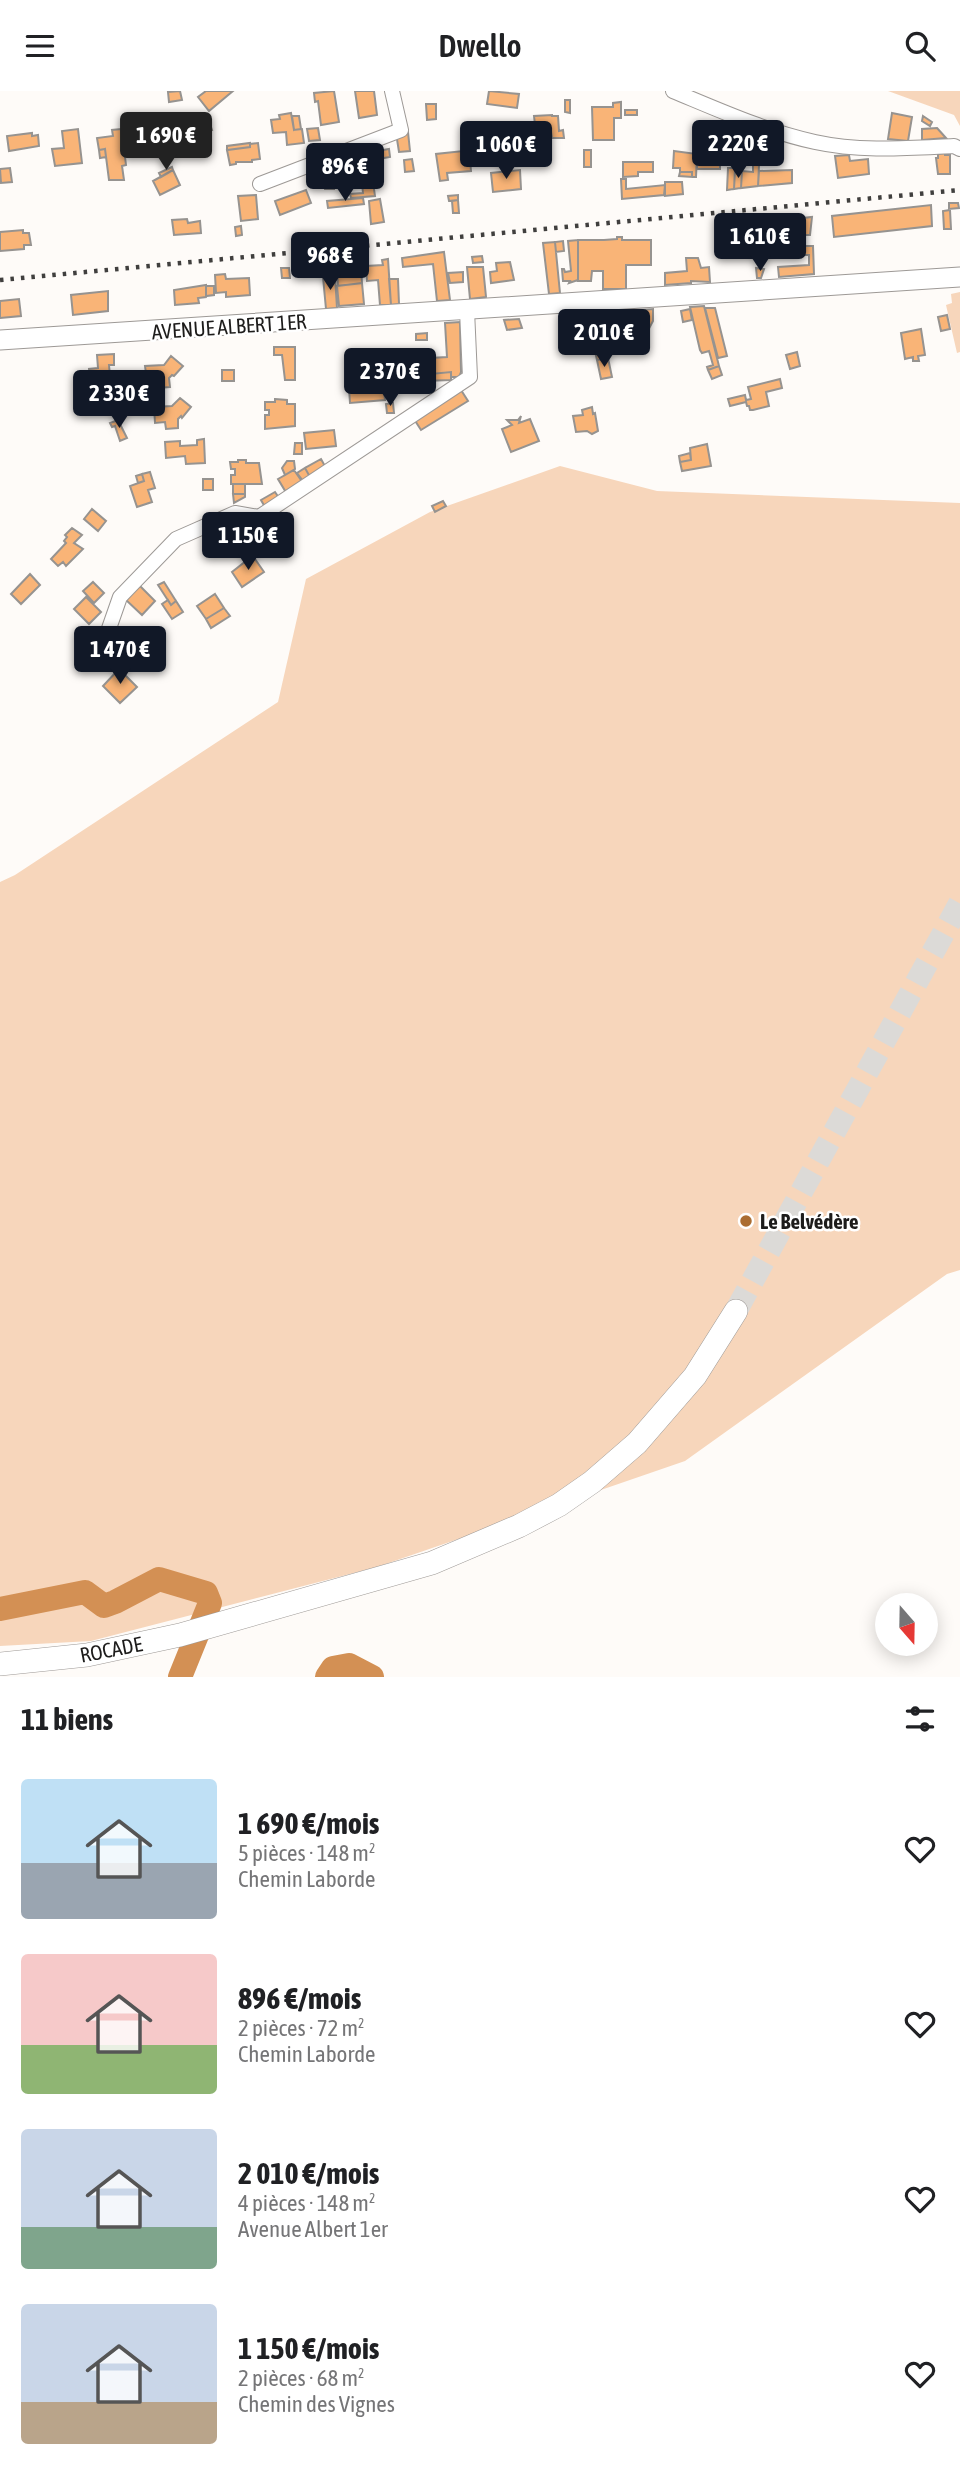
<!DOCTYPE html>
<html lang="fr">
<head>
<meta charset="utf-8">
<style>
  :root { --surface:#fff; --page:#f6f6f6; --text:#202124; --muted:#757577; --accent:#111827 }
  body { margin:0; font-family:"Asap Condensed",sans-serif; background:var(--page); color:var(--text); height:100vh; display:flex; flex-direction:column; font-size:26px; white-space:nowrap }
  * { box-sizing:border-box; margin:0 }
  p { font-size:23px; color:var(--muted) }
  .icon { flex:none; width:38px; height:38px; fill:none; stroke:currentColor; stroke-width:2; stroke-linecap:round; stroke-linejoin:round }
  .map { position:relative; height:1586px; overflow:hidden }
  .sheet { display:flex; flex-direction:column; background:var(--surface); flex:1 }
  .sheet>* { flex:none }
  .needle { width:46px; rotate:160deg }
  .controls { position:absolute; left:875px; top:1502px; display:grid; gap:14px }
  .controls a { display:grid; place-items:center; width:63px; height:63px; border-radius:50%; background:var(--surface); box-shadow:0 4px 18px #0003; font-size:35px }
  .price { position:absolute; translate:-50% -60px; padding:0 16px; border-radius:7px; background:var(--accent); color:#fff; font-size:23px; line-height:46px; filter:drop-shadow(0 2px 4px #0008) }
  .price::after { content:''; position:absolute; left:50%; top:42px; width:21px; height:16px; margin-left:-10px; background:inherit; clip-path:polygon(0 0,100% 0,50% 100%) }
  .price.selected { background:#222; color:#fff }
  ul { padding:0; list-style:none }
  li { display:flex; align-items:center; gap:21px; height:175px; padding:0 21px }
  li span { display:grid; place-items:center; flex:none; width:196px; height:140px; border-radius:7px; color:#555 }
  li>.icon { margin-inline-start:auto }
  span .icon { width:84px; height:84px; fill:#fffc; stroke-width:1 }
  li b { font-size:30px }
  h2 { display:flex; justify-content:space-between; align-items:center; height:84px; padding:0 21px; font-size:30px }
  header { display:flex; justify-content:space-between; align-items:center; height:91px; padding:0 21px; background:var(--surface); font-size:32px; font-weight:600 }
  .map>svg:first-child { display:block }
  .green { fill:#f7d6bb }
  .lines { fill:none; stroke-linecap:round; stroke-linejoin:round }
  .river { stroke:#d39054; stroke-width:24 }
  .building { fill:#f9b477; stroke:#969390; stroke-width:2 }
  .primary-tunnel { stroke:#dcdad7; stroke-width:23; stroke-dasharray:23 11; stroke-linecap:butt }
  .street-casing { stroke:#9d9996; stroke-width:16 }
  .secondary-casing { stroke:#9d9996; stroke-width:21 }
  .primary-casing { stroke:#9d9996; stroke-width:24 }
  .street { stroke:#fff; stroke-width:14 }
  .secondary { stroke:#fff; stroke-width:19 }
  .primary { stroke:#fff; stroke-width:23 }
  .rail { stroke:#403f3e; stroke-width:4.5; stroke-dasharray:3.5 7; stroke-linecap:butt }
  .poi-dot { fill:#ab6d32; stroke:#fff; stroke-width:2.5 }
  .labels { text-anchor:middle; dominant-baseline:central; stroke-width:5; stroke-linejoin:round; paint-order:stroke }
  .street-label { font-size:21px; fill:#1d1c1b; stroke:#fff }
  .poi-label { font-size:21px; font-weight:bold; fill:#1d1c1b; stroke:#fff; text-anchor:start }
</style>
</head>
<body>
<header><svg class="icon" aria-label="menu" viewBox="0 0 24 24"><path d="M4 6h16M4 12h16M4 18h16"/></svg>Dwello<svg class="icon" aria-label="search" viewBox="0 0 24 24"><circle cx="10" cy="10" r="6"/><path d="M15 15l6 6"/></svg></header>
<div class="map">
<svg width="960" height="1586" viewBox="0 0 960 1586">
  <rect width="100%" height="100%" fill="#fefbf8"/>
  <!-- green -->
  <path class="green" d="M888,0h72v35l-6,-11z
    M960,201v60l-3,1 -11,-48 6,-2 -1,-9z
    M560,375l97,25 303,12v767l-13,4 -262,187 -308,106 -286,74 -91,5v-764l15,-7 263,-173 28,-123 124,-67z"/>
  <g class="lines">
    <!-- river -->
    <path class="river" d="M0,1518l85,-17 19,14 11,-4 44,-23 47,14 4,10 -30,74
      M327,1586l6,-9 16,-3 23,12"/>
  </g>
  <!-- building -->
  <path class="building" d="M180,0l2,9 -13,2 -1,-10z
    M206,0h27l-24,20 -11,-14z
    M334,0l5,31 -18,3 -3,-24 -3,1 -1,-9z
    M355,0h19l3,24 -18,3z
    M489,0l30,3 -2,14 -30,-4z
    M565,9h5v13l-5,-1z
    M621,11v16h-7v22h-21l-1,-33h21v-4z
    M426,13h10v15l-9,1z
    M625,19h12v5h-12z
    M291,22l3,17 8,-1 2,14 -17,2 -1,-13 -13,1 -2,-13 9,-1 -1,-4z
    M892,22l20,4 -4,24 -20,-2z
    M552,24v1h6l1,15 4,-1 1,8h-12l-1,-6 -15,1 -2,-17z
    M292,25h7l2,13 -7,1z
    M923,25l9,6 -2,4 -8,-5z
    M208,27l4,12 -12,4 -5,-12z
    M318,37l2,12 -11,1 -2,-12z
    M937,37l9,10 -24,2v-11z
    M78,38l4,34 -27,3 -3,-17 12,-1 -2,-17z
    M121,38l6,28h-2l1,8 -4,1 2,14h-15l-4,-31 -6,1 -2,-12 16,-2 -1,-6z
    M482,38h12l1,12 -12,1z
    M408,41l2,19 -11,1 -3,-19z
    M32,42v3l6,-1 1,11 -30,5 -2,-15z
    M744,47l12,1 -1,21h-5l1,-4h-8z
    M133,51l2,14 -8,1 -2,-14z
    M250,52v4l-23,3v-4z
    M258,52l2,16 -8,1v2h-16v2l-6,1 -3,-15 23,-3v-3z
    M370,53l2,31 -37,6 -1,-6 21,-3 6,1 -4,-25z
    M105,58l1,8 -6,1 -1,-8z
    M389,58l1,8 -12,2 -1,-8z
    M584,59h7v17h-7z
    M463,60l1,9h6l1,11 -24,2 1,7 -8,1 -4,-27z
    M674,60l23,3 -1,23h-4v-5h-12v-4h-7z
    M712,61h8v17h-23v-15l15,1z
    M945,62v2h5v19h-12l-2,-16h2v-4z
    M849,64l1,6 18,-2 1,15 -31,4 -3,-22z
    M412,68l2,12 -9,1 -1,-12z
    M623,71h30v10h-15v4l-15,1z
    M753,74h6l-1,21 -17,2 1,-17 11,1z
    M172,76l1,3 -12,7 -2,-4z
    M10,77l2,14 -11,1 -1,-14z
    M728,77h7l-1,21 -7,1z
    M173,79l7,15 -20,10 -7,-14z
    M322,79l1,11 -10,1 -1,-10z
    M520,79l1,19 -28,3 -2,-19z
    M792,79v13l-34,3 1,-15z
    M735,80h7l-1,17 -7,1z
    M680,81h12v5l-13,-1z
    M361,84h11l3,21 -24,2 -1,-4 13,-1z
    M621,88h5v10l39,-4 -1,10 -42,4z
    M333,90l1,8h-9l-1,-7z
    M665,91h17l1,12 -18,2z
    M306,99l5,13 -31,12 -5,-14z
    M256,104l2,24 -17,2 -3,-25z
    M458,104v5l-9,1 -1,-5z
    M363,107l1,6 -36,4 -1,-7z
    M380,108l4,23 -13,2 -2,-23z
    M458,109l1,13h-6l-1,-12z
    M949,112h9l1,5 -10,1z
    M931,114l1,21 -98,11 -2,-21z
    M950,119l1,19h-7l-1,-18z
    M812,126l-2,18h-53l1,-12z
    M187,128l1,4 12,-2 1,12 -27,2 -2,-15z
    M241,135l1,9 -6,1 -1,-9z
    M756,137v22l-8,1 -3,-2v-4l-6,2 -3,-1 -1,-4h-8l-1,-11z
    M23,139v3h6l2,12h-7v4l-24,2v-19z
    M617,146h5v3h29v25h-25v24h-23v-18h-11l-1,10h-13v-41h26l13,-1z
    M578,149v40l-9,3 1,-2h-7l-1,-12h2l1,3 6,-1 -3,-30z
    M563,150l1,10 -8,1 -1,-10z
    M555,151l5,51 -11,1 -6,-51z
    M803,155h10l1,28 -35,3 -1,-10 31,-2v-10h-5z
    M444,161l6,48 -13,1 -4,-37 -30,3 -1,-9z
    M482,165l1,6 -10,1 -1,-6z
    M686,167h12l3,10 8,-1 1,15 -19,-1v2l-26,2v-12l22,-2z
    M388,168l3,46h-11l-2,-25 -11,1 -1,-15 17,-1 -1,-5z
    M360,171l1,5 -16,1v-4z
    M510,171l4,18 -23,3 -1,-11 7,-1 -1,-8z
    M361,176l1,16 -24,3 -1,-17z
    M467,176h16l3,30 -16,2z
    M281,177h8l1,10h-8z
    M756,177l8,1 -3,9h-4z
    M463,181v10l-13,1 -2,-10z
    M225,183l1,5 23,-1 1,17 -24,2v-5l-10,1 -1,-18z
    M335,185l2,32 -11,1 -3,-32z
    M389,188h9l1,25 -8,1z
    M362,192l2,21 -25,2 -2,-20z
    M206,194v12l-8,1 1,5 -24,2 -1,-15z
    M206,195h8v9l-8,1z
    M108,200v20l-35,4 -2,-20z
    M19,208l2,17 -21,2v-17z
    M704,215l15,60 -11,4 -1,-3 6,-2 -4,-14 -7,2 -2,-3 -10,-43z
    M705,217h10l12,48 -9,2z
    M653,218v12l-7,13 -20,3 -1,-16 -14,1 -1,-9z
    M690,218l2,11 -9,2 -2,-11z
    M583,223h15l10,44 -11,2 -5,-22h-4l-2,-8z
    M947,224l3,14 -9,2 -3,-14z
    M519,228l3,9 -15,2 -3,-10z
    M460,231l1,50 -2,5h-8v-5l-20,2 -1,-16 17,-1 -2,-34z
    M921,238l4,26 -7,1 1,5h-6v-4l-8,2 -4,-26z
    M427,242v7h-11v-6z
    M274,256h21v33h-10l-3,-25h-8z
    M418,258h10v5h-9z
    M797,261l3,14 -10,3 -4,-14z
    M114,263v11h-5l1,11h-11v4h-9l-1,-11 9,-1 -1,-13z
    M171,265l12,10 -9,10 -2,-1 -3,3 1,9 -13,1v-7h-10l-2,-15 19,-1z
    M608,267l4,19 -11,2 -4,-19z
    M422,269h8l1,14 20,-2v8l-27,1z
    M719,275l3,9 -10,4 -4,-9z
    M222,279h12v11h-12z
    M780,288l2,9 -16,4 3,14 -16,4h-3l-1,-4h-2l-1,-4 -16,4 -2,-7 17,-4 1,5 5,-1 -3,-12z
    M383,293l2,16 -35,3 -1,-15z
    M461,299l7,11 -47,29 -7,-11z
    M180,307l11,9 -9,11 -1,-2 -3,3v9l-12,1 -1,-7 -10,1 -1,-16 18,-1z
    M275,308l12,1v4h8v22l-30,3v-14h4v-5h-4v-8h10z
    M91,311l1,13h-9l-1,-12z
    M393,312l1,10h-7l-1,-9z
    M592,316l1,7 2,-1 3,18 -6,3 -5,-3 -11,1 -3,-16 10,-1 -1,-5z
    M521,325l-2,7 11,-4 9,22 -28,11 -9,-23 10,-4 -5,-5h11z
    M118,329l9,18 -7,3 -5,-15 -3,1 -2,-4z
    M334,339l2,16 -30,3 -2,-16z
    M204,348l1,24 -19,1 -1,-8 -19,2 -1,-16 15,-1v5l17,-1v-5z
    M295,352h7v11h-8z
    M707,353l4,22 -29,5 -2,-9 11,-2 -1,-12z
    M690,362l1,7 -11,2 -1,-6z
    M321,368l5,9 -16,9 -5,-9z
    M238,369h8v3h13l3,21h-31v-9h4v-6h-4l-1,-7h8z
    M287,370h7l1,8 -10,6 -3,-7z
    M305,377l5,9 -7,4 -6,-8z
    M294,379l9,13 -16,11 -9,-15z
    M150,381l5,16 -7,2 4,12 -15,5 -7,-21 14,-5 -2,-7z
    M142,383l2,7 -6,2 -2,-7z
    M203,388h10v11h-10z
    M233,393h12v10h-12z
    M275,401l4,6 -14,9 -4,-7z
    M233,403h12v3l-11,6z
    M443,410l3,5 -11,6 -3,-6z
    M92,418l14,12 -8,10 -14,-12z
    M72,437l10,7 -8,8 9,6 -17,17 -3,-4 -5,4 -7,-7 15,-16 -2,-2 3,-4 -2,-2z
    M255,468l9,13 -22,15 -10,-15 14,-11z
    M30,483l10,11 -19,19 -10,-10z
    M93,491l11,11 -10,10 -11,-12z
    M164,491l12,19 -5,4 -13,-20z
    M139,494l16,16 -13,14 -16,-15z
    M215,503l9,14 -18,11 -9,-13z
    M86,506l15,15 -12,12 -15,-15z
    M168,509l3,5 5,-4 7,11 -11,7 -10,-15z
    M224,517l6,8 -19,12 -5,-9z
    M119,578l18,18 -17,16 -17,-17z"/>
  <g class="lines">
    <!-- primary-tunnel -->
    <path class="primary-tunnel" d="M736,1220l224,-408"/>
    <!-- street casing -->
    <g class="street-casing">
      <path id="street" d="M673,0c46,19 92,40 142,51 45,10 94,6 139,4l6,3
        M260,93l141,-54 -9,-39
        M99,566l21,-60 56,-58 59,-26 24,4 211,-140 -3,-67"/>
    </g>
    <!-- secondary casing -->
    <g class="secondary-casing">
      <path id="secondary" d="M0,249l960,-63"/>
    </g>
    <!-- primary casing -->
    <g class="primary-casing">
      <path id="primary" d="M0,1573l87,-9 93,-20 252,-72 87,-37 40,-21 33,-23 45,-39 58,-67 41,-65"/>
    </g>
    <!-- street -->
    <use href="#street" class="street"/>
    <!-- secondary -->
    <use href="#secondary" class="secondary"/>
    <!-- primary -->
    <use href="#primary" class="primary"/>
    <!-- rail -->
    <path class="rail" d="M0,189l960,-90"/>
  </g>
  <!-- markers -->
  <circle class="poi-dot" cx="746" cy="1130" r="7"/>
  <g class="labels">
    <!-- street labels -->
    <g class="street-label">
      <text transform="translate(229 235) rotate(-4)">AVENUE ALBERT 1ER</text>
      <text transform="translate(111 1558) rotate(-11)">ROCADE</text>
    </g>
    <!-- poi labels -->
    <g class="poi-label">
      <text x="760" y="1130">Le Belvédère</text>
    </g>
  </g>
</svg>
<div class="controls">
<a><svg class="needle" viewBox="-14 -14 28 28"><path d="M0-13l5 13h-10z" fill="#e53935"/><path d="M0 13l5-13h-10z" fill="#757577"/></svg></a>
</div>
<b class="price selected" style="left:166px;top:81px">1 690 €</b>
<b class="price" style="left:738px;top:89px">2 220 €</b>
<b class="price" style="left:506px;top:90px">1 060 €</b>
<b class="price" style="left:345px;top:112px">896 €</b>
<b class="price" style="left:760px;top:182px">1 610 €</b>
<b class="price" style="left:330px;top:201px">968 €</b>
<b class="price" style="left:604px;top:278px">2 010 €</b>
<b class="price" style="left:390px;top:317px">2 370 €</b>
<b class="price" style="left:119px;top:339px">2 330 €</b>
<b class="price" style="left:248px;top:481px">1 150 €</b>
<b class="price" style="left:120px;top:595px">1 470 €</b>
</div>
<section class="sheet">
<h2>11 biens<svg class="icon" aria-label="filters" viewBox="0 0 24 24"><path d="M4 7h16M4 17h16"/><circle cx="9" cy="7" r="2"/><circle cx="15" cy="17" r="2"/></svg></h2>
<ul>
<li><span style="background:linear-gradient(#bfe0f5 60%,#9aa5b1 0)"><svg class="icon" aria-label="home" viewBox="0 0 24 24"><path d="M3 11l9-7 9 7M6 9v11h12V9"/></svg></span><div><b>1 690 €/mois</b><p>5 pièces · 148 m²</p><p>Chemin Laborde</p></div><svg class="icon" aria-label="heart" viewBox="0 0 24 24"><path d="M12 20l-8-8c-3-5 5-10 8-4 3-6 11-1 8 4z"/></svg></li>
<li><span style="background:linear-gradient(#f6c9c9 65%,#8fb573 0)"><svg class="icon" aria-label="home" viewBox="0 0 24 24"><path d="M3 11l9-7 9 7M6 9v11h12V9"/></svg></span><div><b>896 €/mois</b><p>2 pièces · 72 m²</p><p>Chemin Laborde</p></div><svg class="icon" aria-label="heart" viewBox="0 0 24 24"><path d="M12 20l-8-8c-3-5 5-10 8-4 3-6 11-1 8 4z"/></svg></li>
<li><span style="background:linear-gradient(#c9d6e8 70%,#7fa58c 0)"><svg class="icon" aria-label="home" viewBox="0 0 24 24"><path d="M3 11l9-7 9 7M6 9v11h12V9"/></svg></span><div><b>2 010 €/mois</b><p>4 pièces · 148 m²</p><p>Avenue Albert 1er</p></div><svg class="icon" aria-label="heart" viewBox="0 0 24 24"><path d="M12 20l-8-8c-3-5 5-10 8-4 3-6 11-1 8 4z"/></svg></li>
<li><span style="background:linear-gradient(#c9d6e8 70%,#b9a48a 0)"><svg class="icon" aria-label="home" viewBox="0 0 24 24"><path d="M3 11l9-7 9 7M6 9v11h12V9"/></svg></span><div><b>1 150 €/mois</b><p>2 pièces · 68 m²</p><p>Chemin des Vignes</p></div><svg class="icon" aria-label="heart" viewBox="0 0 24 24"><path d="M12 20l-8-8c-3-5 5-10 8-4 3-6 11-1 8 4z"/></svg></li>
</ul>
</section>
</body>
</html>
